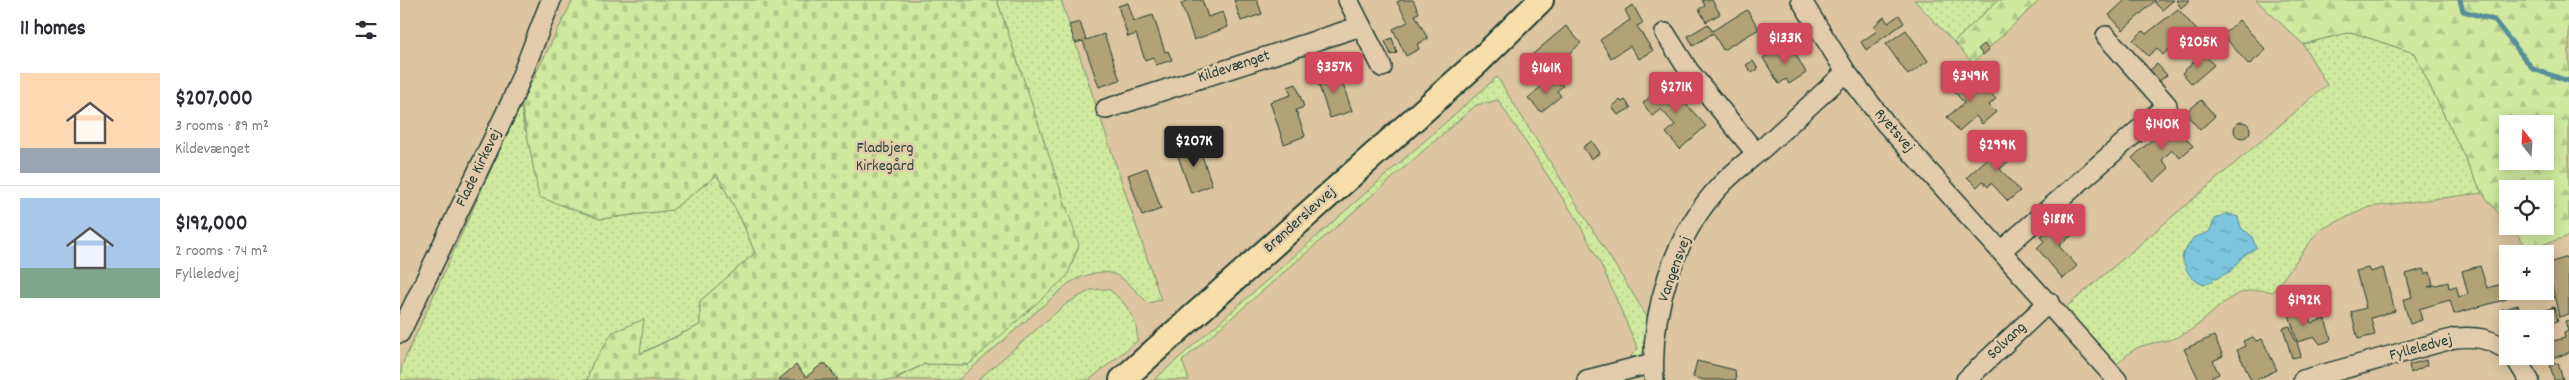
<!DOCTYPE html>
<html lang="en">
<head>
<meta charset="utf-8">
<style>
  :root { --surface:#fff; --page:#f7f7f7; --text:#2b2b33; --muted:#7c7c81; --line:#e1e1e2; --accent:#d1495b }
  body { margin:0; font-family:Dekko,sans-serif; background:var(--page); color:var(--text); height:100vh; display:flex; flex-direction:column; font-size:19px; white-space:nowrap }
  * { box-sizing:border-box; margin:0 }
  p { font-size:16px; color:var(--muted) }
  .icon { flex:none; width:28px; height:28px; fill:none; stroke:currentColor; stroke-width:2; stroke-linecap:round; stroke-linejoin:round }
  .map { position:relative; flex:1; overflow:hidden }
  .sheet { display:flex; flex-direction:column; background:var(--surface); width:400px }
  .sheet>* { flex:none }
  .needle { width:32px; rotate:342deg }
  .buttons { position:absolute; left:2099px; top:115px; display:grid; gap:10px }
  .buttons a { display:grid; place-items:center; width:55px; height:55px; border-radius:0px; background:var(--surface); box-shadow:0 2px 12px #0003; font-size:25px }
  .price { position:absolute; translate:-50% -42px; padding:0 11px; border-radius:5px; background:var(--accent); color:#fff; font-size:16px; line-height:32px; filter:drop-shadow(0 1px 2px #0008) }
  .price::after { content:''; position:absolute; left:50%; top:30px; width:15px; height:11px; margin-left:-8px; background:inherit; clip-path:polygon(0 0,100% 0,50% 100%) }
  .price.on { background:#222; color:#fff }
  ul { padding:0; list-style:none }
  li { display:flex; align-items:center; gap:15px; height:125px; padding:0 20px }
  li+li { border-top:1px solid var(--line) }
  li span { display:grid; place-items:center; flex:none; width:140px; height:100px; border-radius:0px; color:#555 }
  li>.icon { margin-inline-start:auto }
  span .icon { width:60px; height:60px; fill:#fffc; stroke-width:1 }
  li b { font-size:21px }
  h2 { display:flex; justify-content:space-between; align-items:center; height:60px; padding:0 20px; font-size:21px }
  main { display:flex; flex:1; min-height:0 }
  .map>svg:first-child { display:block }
  .grass { fill:url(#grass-dots); stroke:#78936a }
  .forest { fill:url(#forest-firs); stroke:#78936a; fill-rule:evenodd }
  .cemetery { fill:url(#cemetery-stones); stroke:#78936a }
  .water { fill:url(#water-ripples); stroke:#578f99 }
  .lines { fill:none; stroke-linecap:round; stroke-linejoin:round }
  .stream { stroke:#578f99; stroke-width:5 }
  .building { fill:#b1a277; stroke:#1f3d34 }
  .minor-casing { stroke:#1f3d34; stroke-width:22 }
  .major-casing { stroke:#1f3d34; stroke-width:28 }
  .minor { stroke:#e2ccac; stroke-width:19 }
  .major { stroke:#f8deab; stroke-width:24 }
  .labels { text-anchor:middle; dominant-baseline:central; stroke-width:5; stroke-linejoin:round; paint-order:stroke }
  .street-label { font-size:16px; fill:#1f3d34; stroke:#e2ccac }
  .park-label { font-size:16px; fill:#284639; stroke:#e2ccac }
</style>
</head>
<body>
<main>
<section class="sheet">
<h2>11 homes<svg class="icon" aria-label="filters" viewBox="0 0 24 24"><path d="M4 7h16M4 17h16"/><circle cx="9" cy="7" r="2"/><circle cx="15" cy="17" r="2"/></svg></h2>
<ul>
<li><span style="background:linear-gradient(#ffd9b3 75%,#9aa5b1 0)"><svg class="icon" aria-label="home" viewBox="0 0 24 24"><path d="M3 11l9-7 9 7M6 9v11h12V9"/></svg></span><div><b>$207,000</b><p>3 rooms · 89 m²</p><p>Kildevænget</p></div></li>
<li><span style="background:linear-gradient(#a9c7e8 70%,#7fa58c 0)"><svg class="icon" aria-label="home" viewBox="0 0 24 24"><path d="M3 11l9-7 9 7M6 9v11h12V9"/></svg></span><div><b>$192,000</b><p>2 rooms · 74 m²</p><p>Fylleledvej</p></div></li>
</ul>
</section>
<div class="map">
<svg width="2169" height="380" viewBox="0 0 2169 380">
  <defs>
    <pattern id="grass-dots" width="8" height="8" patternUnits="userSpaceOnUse" patternTransform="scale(1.25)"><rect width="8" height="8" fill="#d0e99f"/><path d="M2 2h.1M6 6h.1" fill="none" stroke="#b2c98a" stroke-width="1.8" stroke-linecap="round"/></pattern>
    <pattern id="forest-firs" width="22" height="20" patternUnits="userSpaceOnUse" patternTransform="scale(1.25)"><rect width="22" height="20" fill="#d0e99f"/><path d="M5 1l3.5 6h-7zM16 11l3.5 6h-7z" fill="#b2c98a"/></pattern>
    <pattern id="cemetery-stones" width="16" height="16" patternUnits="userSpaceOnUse" patternTransform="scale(1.25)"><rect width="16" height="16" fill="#d0e99f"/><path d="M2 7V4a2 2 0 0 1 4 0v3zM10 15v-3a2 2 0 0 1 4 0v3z" fill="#b2c98a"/></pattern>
    <pattern id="water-ripples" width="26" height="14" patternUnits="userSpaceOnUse" patternTransform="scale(1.25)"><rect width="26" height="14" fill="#7dc5dd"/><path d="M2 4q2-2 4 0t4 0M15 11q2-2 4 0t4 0" fill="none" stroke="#66a1b4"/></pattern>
  </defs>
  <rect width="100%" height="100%" fill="#dcc5a0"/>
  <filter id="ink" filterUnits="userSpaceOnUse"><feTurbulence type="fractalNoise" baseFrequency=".02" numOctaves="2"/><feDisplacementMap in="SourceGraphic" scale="10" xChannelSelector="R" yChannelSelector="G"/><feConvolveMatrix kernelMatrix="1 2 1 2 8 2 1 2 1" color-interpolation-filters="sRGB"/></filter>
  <g filter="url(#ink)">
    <!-- grass -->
    <path class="grass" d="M597,0h64l100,300 -13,3c-29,-30 -38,-41 -79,-20l-111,97h-61v-2l28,-14 43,1 110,-120z
      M1514,0h84l-44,42z
      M1951,32l63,21 68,140 -113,14 -50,23 -46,62c-46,-11 -57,27 -93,44 -12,6 -28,6 -41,11 -8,3 -17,13 -24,19l-51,-57 263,-224 -24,-41z
      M1097,77l154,246 -2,32 -19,2 8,-8 -34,-78 -25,-48 -81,-123 -22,5 -294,256 7,19h-35z
      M121,103l3,26 76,90 72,-9 45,-35 24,44 14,34 -55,48v24l-61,29 -47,10 -5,16h-187l2,-15z
      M708,289c16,11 31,31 29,52l-48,39h-111l88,-76 25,-14z"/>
    <!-- forest -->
    <path class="forest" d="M1598,0h42l-67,63 -19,-21z
      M1856,0h313v236l-40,13 -19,-23h35v-37h-37l-1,34 -25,-30 -68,-140 -63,-21 -48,12zM2108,124h37v37h-37z"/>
    <!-- cemetery -->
    <path class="cemetery" d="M173,0h424l82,245 -12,31 -99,89 -43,-1 -28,13v3h-310l5,-16 21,-32 31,-13 -4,35 60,-29v-24l55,-48 -14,-34 -24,-44 -45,35 -72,9 -61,-22 -18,-94z"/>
    <!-- water -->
    <path class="water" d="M1827,213l11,4 3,11 11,8 4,12 -13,8 -12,15 -27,14c-15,-6 -18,-14 -22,-29l11,-18 16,-6 6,-13z"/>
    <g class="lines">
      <!-- stream -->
      <path class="stream" d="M2060,0l3,11 31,9 39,49 36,12"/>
    </g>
    <!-- building -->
    <path class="building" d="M789,0h13l6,17 15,-5 5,15 -34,13 -13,-37z
      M834,0h23l5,14 -21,7z
      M1001,0h12l6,13 -4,2 13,24 -11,5 2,5 -13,7 -13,-27 15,-7 -11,-20z
      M1302,0h10l8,14 -14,8 -7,-13 6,-3z
      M1725,0h31l-33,30 -14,-15z
      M1758,0h16l-12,10 -7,-7z
      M1776,0h14l-9,8z
      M728,3l6,18 19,-6 12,37 3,-1 4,9 -16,5 -3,-8 -8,3 -9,-26 -8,3 -10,-31z
      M1233,5l10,18 -6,3 16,25 -14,8 -9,-13 -19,12 -11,-18 30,-20 -5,-10z
      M1778,9l22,25 -13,11 -6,-7 -18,17 -6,-7 -9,8 -15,-16 10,-9 3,3z
      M1347,10l12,19 -36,21 -10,-17 -20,13 -5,-10 20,-12 4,7z
      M1499,15l5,8 -38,27 -5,-8 16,-11 -3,-5 10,-9 4,6z
      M1839,20l27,30 -17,15 -26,-30z
      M680,22l6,18 18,-6 16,46 -21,7 -16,-46 -8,2 -6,-18z
      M1166,26l15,17 -38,34 -16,-18z
      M1506,30l22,31 -20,14 -22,-31z
      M992,38l5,15 -6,2 -6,-14z
      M1584,44l5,6 -6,5 -5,-6z
      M1381,47l4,5 7,-5 14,26 -17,11 -3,-5 -7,5 -16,-26z
      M1803,53l11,12 -22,19 -10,-11z
      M1353,61l5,8 -6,4 -6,-8z
      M1757,64l10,11 -9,7 -10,-10z
      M938,70l14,41 -22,7 -14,-41z
      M1561,72l17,19 6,-5 12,13 -7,6 7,7 -14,12 -6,-8 -17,15 -12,-14 17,-14 -16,-19z
      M1152,77l11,9 -6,5 4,5 -20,16 -13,-14z
      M1268,77l12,14 -3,3 29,32 -26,23 -14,-16 9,-8 -14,-16 -9,7 -9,-13 9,-8 4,4 7,-7 -5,-6z
      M896,84l8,23 -8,3 9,26 -21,8 -14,-42 21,-7 -3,-8z
      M1220,100l2,2 3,-2 6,8 -13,7 -6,-8z
      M1801,100l14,16 -15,14 -15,-17z
      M1771,122l22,24 -13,12 -8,-8 -10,10 7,8 -15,14 -22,-24z
      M1834 130a8 8 0 1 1 16 0a8 8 0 1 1-16 0Z
      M1192,141l8,12 -9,6 -8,-12z
      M1607,141l11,12 -18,16 20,22 -12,10 -17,-18 -3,4 -5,-6 -6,6 -10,-10z
      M798,144l14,41 -21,8 -15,-42z
      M747,168l14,41 -19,7 -14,-41z
      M1657,214l8,8 2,-1 10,10 -18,15 18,20 -14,13 -26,-31 7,-7 -4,-4 15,-13 -4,-5z
      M2168,257l1,57 -10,3 -8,-36 -6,2v-19z
      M2080,266l7,22 15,-4 5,15 -53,15 -4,-14 -31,9 3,11 -12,4 -7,-24 9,-3 -6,-23 17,-5 2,5 5,-2 3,13 -5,2 20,-5 1,6 7,-2 3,11 9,-3 -6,-23z
      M1968,268l2,4 13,-4 12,43 -24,7 4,17 -17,4 -7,-27 15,-4 -10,-37z
      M1903,298l8,25 14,-4 6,19 -2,3 -9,3 -5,-7 -18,5 4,14 -9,2 -9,-30 7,-2 5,15h2l-11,-37z
      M2118,305l2,7 -18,5 -2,-7z
      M2154,307l4,14 -13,4v-6h-7l-2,-6z
      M2169,320v33l-20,6 -4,-16 20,-5 -1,-5 4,-2 -3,-10z
      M1814,336l9,20 -10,5 6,13 -13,6h-7l-15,-31z
      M1853,337l3,4 6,-2 15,31 -21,10h-5l-14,-30 8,-4 -2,-5z
      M2026,360l1,5 -16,8 -2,-8z
      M1297,361l38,9 1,10h-32l-11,-3z
      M2158,363l5,17h-9l-4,-15z
      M422,364h4l12,16h-60l18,-15 10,12z"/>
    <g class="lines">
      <!-- minor casing -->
      <g class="minor-casing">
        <path id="minor" d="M948,0l34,67
          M1401,0l45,72 40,52 231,256
          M1265,33l24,38 67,82
          M706,109l255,-83
          M1601,251l166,-146 -61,-69
          M0,333l113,-235 38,-98
          M2114,356l15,24
          M1187,380l66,-17
          M1254,380c-4,-67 19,-143 65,-193 13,-14 29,-26 43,-38 28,-26 56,-51 84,-77
          M1566,380l83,-78
          M1903,380l152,-42c21,-2 35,0 53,13"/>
      </g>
      <!-- major casing -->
      <g class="major-casing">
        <path id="major" d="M722,380l357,-319 62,-61"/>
      </g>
      <!-- minor -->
      <use href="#minor" class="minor"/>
      <!-- major -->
      <use href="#major" class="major"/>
    </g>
  </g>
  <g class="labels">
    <!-- street labels -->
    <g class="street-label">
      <text transform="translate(834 67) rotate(-18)">Kildevænget</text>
      <text transform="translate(1494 131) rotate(49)">Ryetsvej</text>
      <text transform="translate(79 168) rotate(-64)">Flade Kirkevej</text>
      <text transform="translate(900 220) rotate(-42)">Brønderslevvej</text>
      <text transform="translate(1275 269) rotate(-70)">Vangensvej</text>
      <text transform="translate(1607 341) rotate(-43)">Solvang</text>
      <text transform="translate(2021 348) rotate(-15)">Fylleledvej</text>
    </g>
    <!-- park labels -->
    <g class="park-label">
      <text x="485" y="148">Fladbjerg<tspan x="485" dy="18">Kirkegård</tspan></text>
    </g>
  </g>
</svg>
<div class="buttons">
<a><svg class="needle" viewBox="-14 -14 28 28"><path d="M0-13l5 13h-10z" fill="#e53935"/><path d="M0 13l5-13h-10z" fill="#7c7c81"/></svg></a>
<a><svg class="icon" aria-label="locate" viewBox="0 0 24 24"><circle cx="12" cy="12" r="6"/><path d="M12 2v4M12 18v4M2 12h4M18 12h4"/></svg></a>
<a>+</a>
<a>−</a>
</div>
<b class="price" style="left:1385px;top:65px">$133K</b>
<b class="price" style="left:1798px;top:69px">$205K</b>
<b class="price" style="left:934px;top:94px">$357K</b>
<b class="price" style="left:1146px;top:95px">$161K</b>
<b class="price" style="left:1570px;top:103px">$349K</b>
<b class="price" style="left:1276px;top:114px">$271K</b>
<b class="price" style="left:1762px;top:151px">$140K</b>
<b class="price on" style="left:794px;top:168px">$207K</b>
<b class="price" style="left:1597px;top:172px">$299K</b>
<b class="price" style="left:1658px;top:246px">$188K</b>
<b class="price" style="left:1904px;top:327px">$192K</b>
</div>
</main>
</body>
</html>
